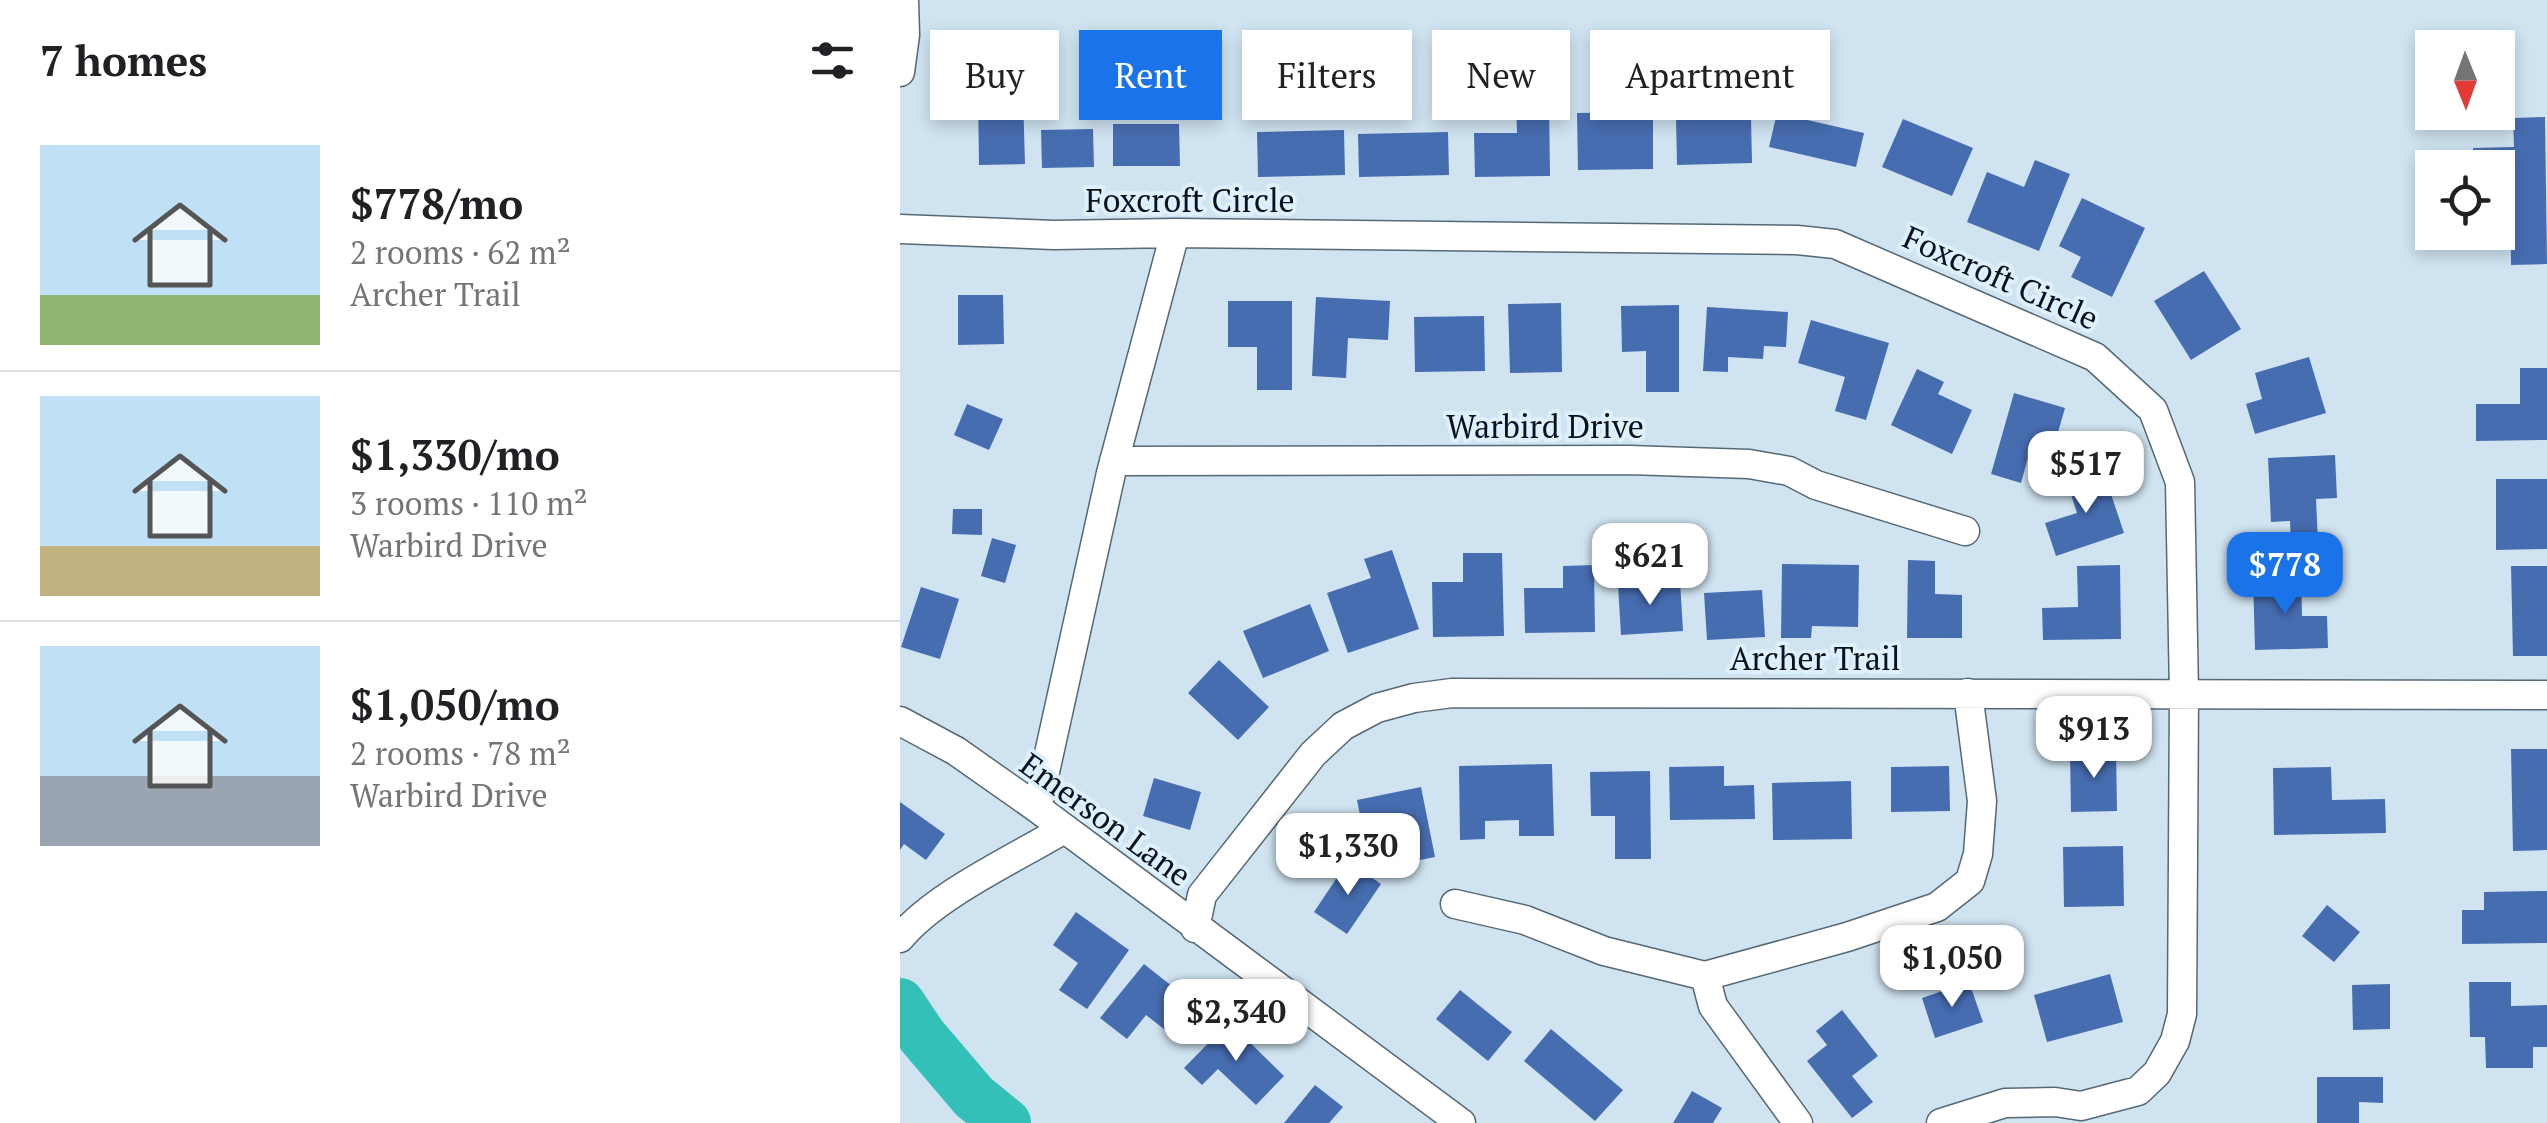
<!DOCTYPE html>
<html lang="en">
<head>
<meta charset="utf-8">
<style>
  :root { --surface:#fff; --page:#f2f2f2; --text:#202124; --muted:#757577; --line:#e0e0e0; --accent:#1a73e8 }
  body { margin:0; font-family:"PT Serif",serif; background:var(--page); color:var(--text); height:100vh; display:flex; flex-direction:column; font-size:38px; white-space:nowrap }
  * { box-sizing:border-box; margin:0 }
  p { font-size:32px; color:var(--muted) }
  .icon { flex:none; width:55px; height:55px; fill:none; stroke:currentColor; stroke-width:2; stroke-linecap:round; stroke-linejoin:round }
  .map { position:relative; flex:1; overflow:hidden }
  .drawer { display:flex; flex-direction:column; background:var(--surface); width:900px }
  .drawer>* { flex:none }
  .top-card { position:absolute; left:30px; top:30px; width:950px; height:90px; display:flex; gap:20px }
  .needle { width:65px; rotate:179deg }
  .controls { position:absolute; left:1515px; top:30px; display:grid; gap:20px }
  .controls a { display:grid; place-items:center; width:100px; height:100px; border-radius:0px; background:var(--surface); box-shadow:0 5px 15px #0003; font-size:50px }
  .price { position:absolute; translate:-50% -85px; padding:0 22px; border-radius:20px; background:#fff; color:#222; font-size:32px; line-height:65px; filter:drop-shadow(0 2px 5px #0008) }
  .price::after { content:''; position:absolute; left:50%; top:60px; width:30px; height:22px; margin-left:-15px; background:inherit; clip-path:polygon(0 0,100% 0,50% 100%) }
  .price.selected { background:var(--accent); color:#fff }
  ul { padding:0; list-style:none }
  li { display:flex; align-items:center; gap:30px; height:250px; padding:0 40px }
  li+li { border-top:2px solid var(--line) }
  li span { display:grid; place-items:center; flex:none; width:280px; height:200px; border-radius:0px; color:#555 }
  li>.icon { margin-inline-start:auto }
  span .icon { width:120px; height:120px; fill:#fffc; stroke-width:1 }
  li b { font-size:42px }
  h2 { display:flex; justify-content:space-between; align-items:center; height:120px; padding:0 40px; font-size:42px }
  .pill { padding:0 35px; border-radius:0px; background:var(--surface); box-shadow:0 5px 15px #0003; font-size:35px; line-height:90px }
  .pill.selected { background:var(--accent); color:#fff }
  main { display:flex; flex:1; min-height:0 }
  .map>svg:first-child { display:block }
  .lines { fill:none; stroke-linecap:round; stroke-linejoin:round }
  .river { stroke:#32c0b9; stroke-width:50 }
  .building { fill:#476db1 }
  .street-casing { stroke:#566874; stroke-width:31 }
  .street { stroke:#fff; stroke-width:28 }
  .labels { text-anchor:middle; dominant-baseline:central; stroke-width:8; stroke-linejoin:round; paint-order:stroke }
  .street-label { font-size:32px; fill:#0c1318; stroke:#dcf0fe }
</style>
</head>
<body>
<main>
<section class="drawer">
<h2>7 homes<svg class="icon" aria-label="filters" viewBox="0 0 24 24"><path d="M4 7h16M4 17h16"/><circle cx="9" cy="7" r="2"/><circle cx="15" cy="17" r="2"/></svg></h2>
<ul>
<li><span style="background:linear-gradient(#bfe0f5 75%,#8fb573 0)"><svg class="icon" aria-label="home" viewBox="0 0 24 24"><path d="M3 11l9-7 9 7M6 9v11h12V9"/></svg></span><div><b>$778/mo</b><p>2 rooms · 62 m²</p><p>Archer Trail</p></div></li>
<li><span style="background:linear-gradient(#bfe0f5 75%,#c2b280 0)"><svg class="icon" aria-label="home" viewBox="0 0 24 24"><path d="M3 11l9-7 9 7M6 9v11h12V9"/></svg></span><div><b>$1,330/mo</b><p>3 rooms · 110 m²</p><p>Warbird Drive</p></div></li>
<li><span style="background:linear-gradient(#bfe0f5 65%,#9aa5b1 0)"><svg class="icon" aria-label="home" viewBox="0 0 24 24"><path d="M3 11l9-7 9 7M6 9v11h12V9"/></svg></span><div><b>$1,050/mo</b><p>2 rooms · 78 m²</p><p>Warbird Drive</p></div></li>
</ul>
</section>
<div class="map">
<svg width="1647" height="1123" viewBox="0 0 1647 1123">
  <rect width="100%" height="100%" fill="#cfe3f0"/>
  <g class="lines">
    <!-- river -->
    <path class="river" d="M0,1003l22,33 52,61 32,26"/>
  </g>
  <!-- building -->
  <path class="building" d="M123,96l2,68 -46,1 -1,-68z
    M616,100h33l1,76 -75,1 -1,-44h43z
    M753,112v57l-75,1 -1,-57z
    M877,113l87,20 -8,34 -87,-20z
    M1645,117l2,147 -36,1 -1,-77h-12v-20h-25v-20l41,-1 -1,-29z
    M851,118l1,45 -75,2 -1,-46z
    M1003,119l70,29 -21,48 -70,-29z
    M213,124h66l1,42h-67z
    M193,129l1,38 -52,1 -1,-38z
    M444,130l1,45 -87,2 -1,-45z
    M548,132l1,43 -90,2 -1,-43z
    M1135,160l35,14 -31,77 -72,-29 20,-50 37,15z
    M1182,198l63,30 -33,69 -41,-20 10,-20 -22,-11z
    M1304,271l37,58 -50,31 -37,-59z
    M58,295h45l1,49 -46,1z
    M416,297l74,4 -2,39 -40,-2 -2,40 -34,-2z
    M328,301h64v89h-35v-43h-29z
    M661,303l1,69 -52,1 -2,-69z
    M779,305v87h-33v-41l-24,1 -1,-46z
    M807,307l81,5 -2,35 -22,-1 -1,13 -35,-2v15l-25,-1z
    M584,316l1,55 -70,1 -1,-55z
    M911,320l78,23 -23,77 -31,-9 10,-34 -47,-14z
    M1409,357l17,56 -71,21 -9,-30 16,-5 -7,-26z
    M1620,368h27v72l-71,1v-37h44z
    M1017,369l27,13 -6,12 34,16 -20,44 -61,-29z
    M1114,393l51,15 -13,45 -21,-6 -10,36 -30,-9z
    M67,404l36,15 -14,31 -35,-15z
    M1435,455l2,43 -21,1 2,43 -27,1 -1,-22 -19,1 -3,-64z
    M1203,470l21,63 -68,23 -11,-33 32,-10 -10,-31z
    M1596,479h51v70l-51,1z
    M53,509h29v26l-30,-1z
    M92,538l24,7 -11,38 -24,-7z
    M492,550l27,79 -71,24 -21,-60 44,-15 -7,-19z
    M563,553h39l2,83 -71,1 -1,-55h31z
    M1008,560l27,1v33l27,1v43h-55z
    M882,564l77,1 -1,62 -46,-1 -1,12h-30z
    M694,565l1,67 -70,1 -1,-45h39v-22z
    M1220,565l1,74 -78,1 -1,-32 36,-1 -1,-41z
    M1611,566h36v90h-34z
    M1401,576l1,40h25l1,32 -73,2 -2,-73z
    M780,581l3,50 -62,4 -3,-50z
    M21,587l38,12 -19,60 -39,-12z
    M862,590l3,47 -58,3 -3,-47z
    M410,604l19,47 -66,27 -20,-47z
    M319,660l50,47 -31,33 -50,-47z
    M1611,749h36v101l-34,1z
    M1216,750l1,61 -46,1 -1,-61z
    M652,764l2,72h-35v-16l-34,1v18l-25,1 -1,-74z
    M824,766v20l30,-1 1,34 -85,1 -1,-53z
    M1049,766l1,45 -59,1v-45z
    M1431,767l1,33 53,-1 1,34 -112,2 -1,-67z
    M750,771l1,88h-36v-43h-24l-1,-44z
    M254,778l47,14 -11,38 -47,-14z
    M951,781l1,58 -79,1 -1,-57z
    M521,787l14,70 -25,5 -5,-25 -39,8 -9,-45z
    M0,802l45,32 -19,26 -22,-16 -4,6z
    M1223,846l1,60 -60,1 -1,-60z
    M448,861l33,23 -34,50 -33,-22z
    M1647,891v52l-85,1v-34h22v-18z
    M1427,905l33,27 -26,30 -32,-26z
    M176,912l53,38 -42,59 -28,-19 19,-27 -25,-18z
    M244,964l58,46 -24,30 -32,-25 -19,24 -27,-21z
    M1210,974l13,48 -76,20 -13,-47z
    M1069,982l14,40 -48,16 -13,-40z
    M1569,982h42v24l36,-1v42h-14v21h-47l-1,-31h-15z
    M1490,984v45l-37,1 -1,-45z
    M560,990l52,42 -24,29 -52,-42z
    M942,1010l36,46 -26,20 21,26 -21,16 -45,-57 20,-16 -11,-14z
    M329,1022l55,54 -28,29 -38,-36 -16,16 -18,-17z
    M651,1029l72,61 -28,31 -71,-60z
    M1417,1077h66v26l-24,-1v21h-42z
    M415,1085l28,22 -14,16h-45z
    M792,1091l30,17 -9,15h-40z"/>
  <g class="lines">
    <!-- street casing -->
    <g class="street-casing">
      <path id="street" d="M0,72l5,-37 -1,-35
        M0,229l154,6 121,-2 622,7 38,4 260,113 58,53 27,72 4,212 -2,320 -7,27 -18,32 -19,18 -57,15 -26,-4 -50,1 -64,20
        M214,461l515,-1 120,4 40,7 27,14 149,46
        M0,721l56,30 81,57 424,315
        M137,808l74,-335 64,-240
        M555,904l70,16 79,31 101,25 142,-39 90,-30 33,-26 8,-27 4,-53 -14,-108
        M295,928l7,-33 111,-141 30,-28 34,-18 37,-10 38,-5 1095,2
        M0,938c35,-43 116,-80 164,-109
        M805,976l8,30 85,117"/>
    </g>
    <!-- street -->
    <use href="#street" class="street"/>
  </g>
  <g class="labels">
    <!-- street labels -->
    <g class="street-label">
      <text x="290" y="200">Foxcroft Circle</text>
      <text transform="translate(1101 277) rotate(24)">Foxcroft Circle</text>
      <text x="645" y="426">Warbird Drive</text>
      <text x="915" y="658">Archer Trail</text>
      <text transform="translate(206 819) rotate(36)">Emerson Lane</text>
    </g>
  </g>
</svg>
<div class="controls">
<a><svg class="needle" viewBox="-14 -14 28 28"><path d="M0-13l5 13h-10z" fill="#e53935"/><path d="M0 13l5-13h-10z" fill="#757577"/></svg></a>
<a><svg class="icon" aria-label="locate" viewBox="0 0 24 24"><circle cx="12" cy="12" r="6"/><path d="M12 2v4M12 18v4M2 12h4M18 12h4"/></svg></a>
</div>
<b class="price" style="left:1186px;top:516px">$517</b>
<b class="price" style="left:750px;top:608px">$621</b>
<b class="price selected" style="left:1385px;top:617px">$778</b>
<b class="price" style="left:1194px;top:781px">$913</b>
<b class="price" style="left:448px;top:898px">$1,330</b>
<b class="price" style="left:1052px;top:1010px">$1,050</b>
<b class="price" style="left:336px;top:1064px">$2,340</b>
<div class="top-card">
<a class="pill">Buy</a>
<a class="pill selected">Rent</a>
<a class="pill">Filters</a>
<a class="pill">New</a>
<a class="pill">Apartment</a>
</div>
</div>
</main>
</body>
</html>
